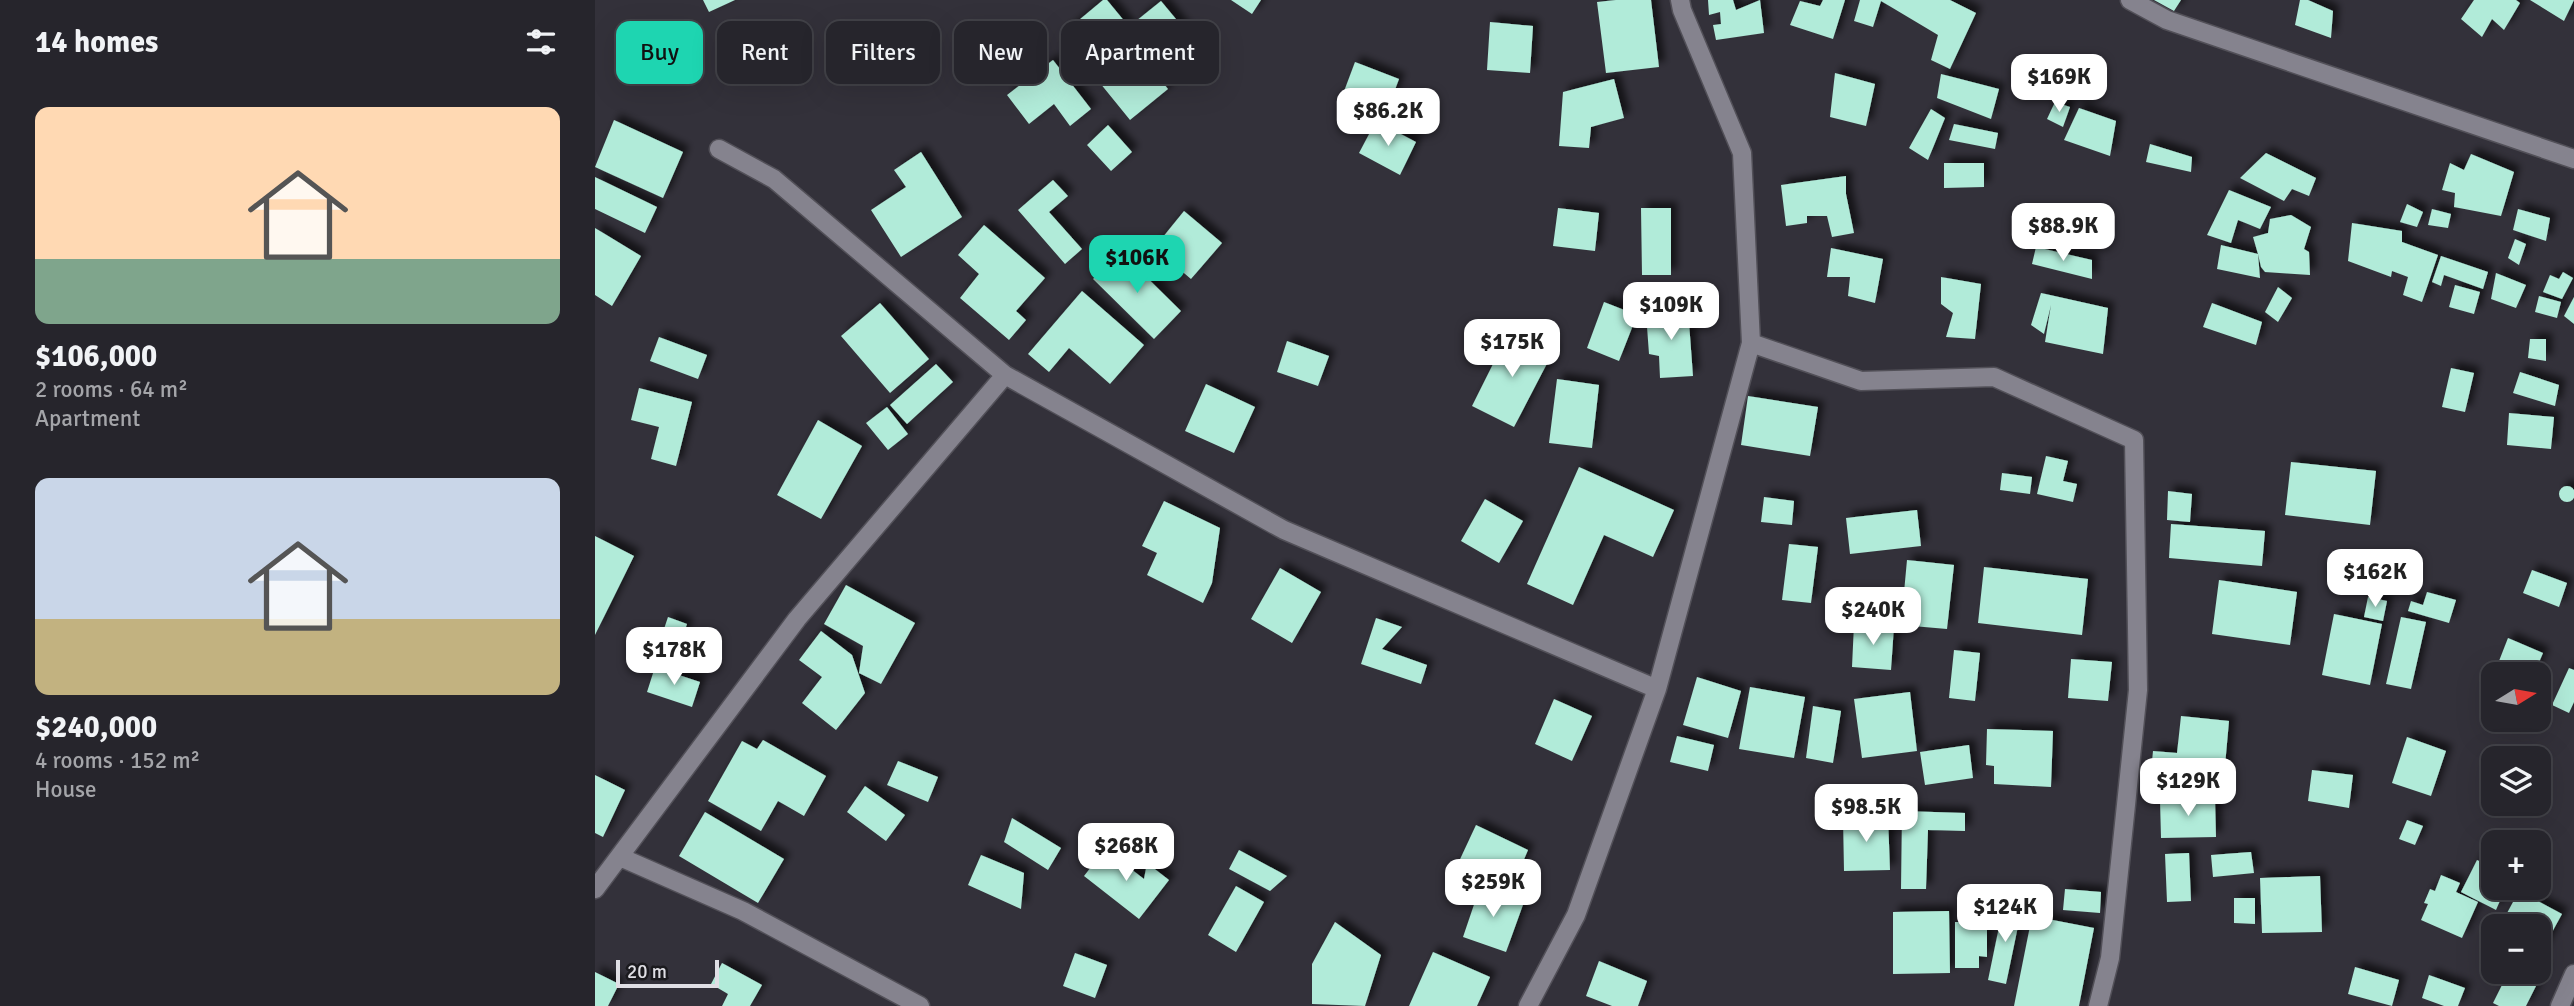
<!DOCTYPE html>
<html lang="en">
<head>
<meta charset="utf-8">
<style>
  :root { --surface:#26252c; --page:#323138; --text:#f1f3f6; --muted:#a4a5a9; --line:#424248; --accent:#1ed5b1 }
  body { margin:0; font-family:Signika,sans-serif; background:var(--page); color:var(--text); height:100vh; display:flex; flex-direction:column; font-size:26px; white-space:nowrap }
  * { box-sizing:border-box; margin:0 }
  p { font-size:23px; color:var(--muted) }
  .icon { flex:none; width:38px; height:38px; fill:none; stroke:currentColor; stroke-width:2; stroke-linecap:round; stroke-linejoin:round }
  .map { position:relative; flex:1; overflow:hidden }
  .sheet { display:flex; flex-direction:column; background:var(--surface); width:595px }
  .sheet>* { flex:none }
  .guide { position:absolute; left:21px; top:21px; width:665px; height:63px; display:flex; gap:14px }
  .needle { width:46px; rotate:79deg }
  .tools { position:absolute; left:1886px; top:662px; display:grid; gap:14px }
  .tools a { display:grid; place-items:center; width:70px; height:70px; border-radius:14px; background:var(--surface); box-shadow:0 7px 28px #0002,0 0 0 2px var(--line); font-size:35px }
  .scale { position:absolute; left:21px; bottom:18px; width:103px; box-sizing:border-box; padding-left:7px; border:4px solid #e0dfe5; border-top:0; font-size:19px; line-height:24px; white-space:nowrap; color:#e0dfe5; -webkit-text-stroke:5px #1b1a1e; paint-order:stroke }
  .price { position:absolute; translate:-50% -60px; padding:0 16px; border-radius:14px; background:#fff; color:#222; font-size:23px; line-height:46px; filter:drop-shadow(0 2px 4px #0008) }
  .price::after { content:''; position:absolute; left:50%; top:42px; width:21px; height:16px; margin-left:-10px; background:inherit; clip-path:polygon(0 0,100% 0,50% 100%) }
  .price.on { background:var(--accent); color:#111 }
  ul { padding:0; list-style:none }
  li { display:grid; align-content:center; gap:14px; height:371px; padding:0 35px }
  li span { display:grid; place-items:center; height:217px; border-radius:14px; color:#555 }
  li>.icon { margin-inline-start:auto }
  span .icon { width:126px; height:126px; fill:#fffc; stroke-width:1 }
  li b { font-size:30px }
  h2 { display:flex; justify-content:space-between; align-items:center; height:84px; padding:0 35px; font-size:30px }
  .tag { padding:0 24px; border-radius:14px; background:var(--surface); box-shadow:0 7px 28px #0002,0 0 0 2px var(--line); font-size:24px; line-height:63px }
  .tag.on { background:var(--accent); color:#111 }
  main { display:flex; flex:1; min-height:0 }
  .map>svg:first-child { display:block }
  .building { fill:#b1ebd9; filter:url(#shadow) }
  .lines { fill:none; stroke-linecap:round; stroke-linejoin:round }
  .street-casing { stroke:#525058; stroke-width:21 }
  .street { stroke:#85838e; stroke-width:18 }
</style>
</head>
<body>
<main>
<section class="sheet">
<h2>14 homes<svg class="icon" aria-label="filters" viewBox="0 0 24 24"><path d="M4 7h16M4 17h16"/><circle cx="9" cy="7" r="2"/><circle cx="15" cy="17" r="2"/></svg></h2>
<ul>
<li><span style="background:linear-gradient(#ffd9b3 70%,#7fa58c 0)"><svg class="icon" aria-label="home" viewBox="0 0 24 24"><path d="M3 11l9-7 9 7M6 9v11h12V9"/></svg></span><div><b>$106,000</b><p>2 rooms · 64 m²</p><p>Apartment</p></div></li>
<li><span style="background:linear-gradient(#c9d6e8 65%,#c2b280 0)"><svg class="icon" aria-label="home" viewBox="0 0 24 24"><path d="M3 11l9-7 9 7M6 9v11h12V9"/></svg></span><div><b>$240,000</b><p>4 rooms · 152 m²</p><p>House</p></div></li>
</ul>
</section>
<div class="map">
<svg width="1979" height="1006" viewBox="0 0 1979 1006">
  <defs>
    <filter id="shadow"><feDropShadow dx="6" dy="-6" stdDeviation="3.5" flood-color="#0009"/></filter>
  </defs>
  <rect width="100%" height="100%" fill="#33313a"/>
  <!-- building -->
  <path class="building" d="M108,0h32l-26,12z
    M508,0h4l28,34 -7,6 40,49 -38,31 -69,-85z
    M636,0h30l-9,14z
    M1021,0h35l8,67 -53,6 -9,-71z
    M1113,0h25l3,10 24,-10 4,33 -48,7 -3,-15 8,-1 -1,-12 -11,3z
    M1228,0h22l-12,39 -43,-14 10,-24 20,5z
    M1265,0h90l26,13 -26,56 -19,-9 7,-25 -57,-34 -8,26 -19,-6z
    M1559,0h27l-7,11z
    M1705,0h8l25,11 -2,27 -36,-13z
    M1879,0h42l4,3 -16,27 -12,-11 -10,18 -21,-18z
    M1935,0h44l-10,21z
    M566,1l39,47 -24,21 -40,-48z
    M895,22l43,4 -3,47 -43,-3z
    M458,60l38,49 -21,17 -16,-22 -25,20 -22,-29z
    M760,62l44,17 -15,40 -44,-17z
    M1240,73l40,11 -9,42 -36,-9z
    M1346,74l58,15 -8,30 -54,-21z
    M1019,79l10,39 -33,9 -2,21 -30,-2 4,-54z
    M1460,102l15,5 -7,20 -16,-8z
    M1484,108l37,13 -6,35 -46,-16z
    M1336,109l14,9 -17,42 -19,-12z
    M19,120l69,32 -20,46 -68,-31z
    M781,121l40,21 -16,33 -41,-22z
    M1359,124l44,9 -3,16 -46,-9z
    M513,125l24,27 -21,19 -24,-26z
    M1555,144l42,13 -1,15 -45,-10z
    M326,152l41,65 -61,40 -30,-47 35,-23 -12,-17z
    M1671,153l50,25 -7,18 -17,-7 -8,12 -44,-23z
    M1876,154l43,18 -13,44 -47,-9 1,-14 -13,-3 8,-27 14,7z
    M1349,163h40v24l-40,1z
    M1251,176v18l8,39 -22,4 -5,-21h-20v7l-21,3 -5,-41z
    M0,177l62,30 -12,26 -50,-24z
    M458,180l15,16 -19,16 33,37 -17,15 -47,-54z
    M1634,190l42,17 -11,22 -22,-9 -7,23 -24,-8z
    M1812,204l16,8 -6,15 -17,-5z
    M963,208l41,5 -4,38 -42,-5z
    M1046,208h30v67h-29z
    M1837,209l19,5 -3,14 -20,-3z
    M1923,209l32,9 -4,23 -33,-11z
    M589,211l38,32 -31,36 -37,-31z
    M1696,215l20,12 -7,22 5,3 1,23 -45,-3 -4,-5 -3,-13 2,24 -43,-9 4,-24 37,9 -5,-17 15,-4 2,-14z
    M1757,223l50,8v11l36,13 -16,47 -19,-7 5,-18 -16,-6 -1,6 -43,-16z
    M389,225l61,53 -29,33 10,9 -17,20 -49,-42 19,-24 -21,-19z
    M0,228l46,28 -29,50 -17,-11z
    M1920,239l11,5 -7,21 -11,-7z
    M1441,247l56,13v19l-60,-15z
    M1236,248l52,11 -8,44 -27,-7 2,-19h-23z
    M525,251l61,60 -27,28 -61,-60z
    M1846,256l47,16 -5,17 -39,-14 -3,11 -9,-4z
    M1968,272l10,6 -11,21 -19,-7 7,-17 9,4z
    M1901,273l30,12 -10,23 -25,-9z
    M1346,277l40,7 -6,55 -29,-2 7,-24 -12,-9z
    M1860,285l25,7 -6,22 -25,-7z
    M1683,287l14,11 -14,24 -13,-10z
    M487,291l62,54 -34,39 -41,-36 -20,24 -21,-18z
    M1446,293l67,15 -5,46 -58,-12 6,-37 -7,29 -13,-9z
    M1944,296l22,6 -4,16 -22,-6z
    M1979,297v27l-10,-8z
    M1009,302l33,13 -18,46 -32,-13z
    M285,303l49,56 -39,34 -49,-57z
    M1617,303l50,19 -6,23 -53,-18z
    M1093,309l5,67 -33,2 -1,-22 -10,-2 -3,-41z
    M915,330l43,22 -39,75 -42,-21z
    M64,337l48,18 -9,24 -48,-18z
    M1935,339h16v22l-18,-3z
    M692,341l42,15 -11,30 -41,-14z
    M341,364l17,18 -46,42 -17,-19z
    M1856,368l23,5 -9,39 -23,-5z
    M1925,372l39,13 -4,21 -42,-13z
    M962,379l42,6 -7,63 -43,-5z
    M611,384l49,23 -21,46 -49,-22z
    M44,388l53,14 -16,64 -25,-7 8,-32 -28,-7z
    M1153,396l70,11 -8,49 -69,-11z
    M292,407l21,27 -20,16 -22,-27z
    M1914,413l45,4 -3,32 -44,-4z
    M223,420l44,26 -41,73 -44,-24z
    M1451,456l22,5 -5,20 14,3 -4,18 -36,-8z
    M1696,462l85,9 -6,54 -85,-10z
    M984,467l95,43 -21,47 -49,-22 -31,70 -46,-21z
    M1407,473l30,4 -2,17 -30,-4z
    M1964 494a8 8 0 1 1 16 0a8 8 0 1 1-16 0Z
    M1573,491l24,3 -2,28 -23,-2z
    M1169,497l30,4 -2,24 -31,-3z
    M890,499l38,22 -24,42 -38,-22z
    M569,501l56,27 -8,55 -9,20 -56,-28 10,-22 -15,-7z
    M1322,510l4,36 -71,8 -4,-36z
    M1576,524l94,7 -3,35 -93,-8z
    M0,536l39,20 -39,79z
    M1194,544l29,3 -7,56 -29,-3z
    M1312,560l47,5 -7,64 -46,-4z
    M1389,567l104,12 -6,56 -104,-12z
    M685,568l41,24 -29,51 -41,-24z
    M1937,570l35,13 -8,24 -36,-14z
    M1624,580l78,12 -7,53 -78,-11z
    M251,585l69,38 -34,61 -22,-11 4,-27 -39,-22z
    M1832,592l29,8 -7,23 -41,-12 3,-10 12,4z
    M1773,597l19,4 -4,20 -19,-4z
    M1739,614l48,10 -12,61 -48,-10z
    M73,617l19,7 -14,41 -19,-6z
    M1806,617l25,5 -15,67 -25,-5z
    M781,618l26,9 -20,22 45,16 -6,19 -60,-20z
    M1259,624l40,2 -3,44 -39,-3z
    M226,631l31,24 13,38 -29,37 -34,-27 20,-26 -23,-17z
    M1913,638l35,15 -9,21 -35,-13z
    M1359,650l26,3 -5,48 -26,-3z
    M1476,659l41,3 -4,39 -40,-3z
    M60,667l45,15 -8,25 -45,-15z
    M1974,668l5,2v32l-5,11 -17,-8z
    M1102,677l44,14 -13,47 -45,-13z
    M1155,687l55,10 -11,61 -55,-9z
    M1315,692l7,59 -55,7 -8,-59z
    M959,699l38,17 -20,45 -37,-17z
    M1218,706l28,5 -8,52 -27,-5z
    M1586,716l48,5 -7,78 -73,-7 4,-41 24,2z
    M1392,729l66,2 -2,56 -57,-3v-18l-8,-1z
    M1082,736l37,9 -6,26 -38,-9z
    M1812,737l39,14 -15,45 -39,-13z
    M168,740l63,36 -22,40 -26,-15 -17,30 -53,-30 34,-60 15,8z
    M1374,745l4,33 -48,7 -5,-33z
    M303,761l40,16 -10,25 -41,-17z
    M1717,770l41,5 -4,33 -41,-7z
    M0,775l30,15 -22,47 -8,-4z
    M270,786l40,29 -19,26 -39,-29z
    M1620,798l1,39 -55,1 -1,-38z
    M1307,811l63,2v18l-37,-1 -2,59h-25z
    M110,812l79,47 -26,44 -79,-47z
    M1293,817l2,53 -46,1 -1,-53z
    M417,818l49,30 -13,22 -44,-28z
    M1812,820l16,6 -8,19 -16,-6z
    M881,825l52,25 -11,26 -36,-17 -9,19 -17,-8z
    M510,849l39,30 3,-16 22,17 -30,39 -55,-43z
    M644,850l48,26 -17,15 -41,-22z
    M1656,852l3,21 -41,4 -2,-22z
    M1594,853l2,48 -24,1 -2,-48z
    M386,855l43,18 -3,36 -53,-24z
    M1882,860l17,8v6l-7,15 15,7 -6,14 -35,-18z
    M1846,875l19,8 -4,9 22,10 -16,36 -41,-18 7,-16 -4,-1 6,-14 5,2z
    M1725,876l2,56 -60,1 -2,-55z
    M641,886l28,16 -28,50 -28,-17z
    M885,887l44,15 -18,50 -43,-15z
    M1470,889l36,3 -1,21 -37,-3z
    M1924,891l43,23 -23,42v-30h-39z
    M1639,898h21v26l-21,-1z
    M1409,903l18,4 -16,77 -18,-4z
    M1354,911l1,62 -57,1v-62z
    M1437,916l62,12 -15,78h-65z
    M740,922l46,33 -16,51 -53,-2v-40z
    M1360,922h32v35l-8,-1v12h-24z
    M838,952l57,25 -13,29h-68z
    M480,953l32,12 -12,33 -32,-12z
    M1004,961l48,20 -9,25h-26l-26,-10z
    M127,963l40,22 -12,21h-28l6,-12 -17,-10z
    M1760,967l44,13 -7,26 -44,-12z
    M1944,968l5,2 -18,36h-27l-6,-3 16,-32h30z
    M0,972l24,12 -11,22h-13z
    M1834,975l36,13 -7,18h-14l-22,-8z"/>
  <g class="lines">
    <!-- street casing -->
    <g class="street-casing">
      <path id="street" d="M1535,0l37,20 407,139
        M124,149l55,30 231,196 279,155 373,159
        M1156,343l110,38 133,-4 140,63 4,250 -28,268 -12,48
        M25,857l123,54 177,95
        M0,889l202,-270 208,-244
        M933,1006l48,-91 81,-226 94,-346 -9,-190 -60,-143 -2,-10
        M1965,1006l14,-32"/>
    </g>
    <!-- street -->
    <use href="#street" class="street"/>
  </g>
</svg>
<div class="tools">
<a><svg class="needle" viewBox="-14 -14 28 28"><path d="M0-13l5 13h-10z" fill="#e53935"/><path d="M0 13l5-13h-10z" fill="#a4a5a9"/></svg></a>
<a><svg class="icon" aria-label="layers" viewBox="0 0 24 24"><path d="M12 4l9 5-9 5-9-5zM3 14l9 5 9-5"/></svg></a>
<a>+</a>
<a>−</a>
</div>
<div class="scale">20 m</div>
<b class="price" style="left:1464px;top:114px">$169K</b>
<b class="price" style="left:793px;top:148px">$86.2K</b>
<b class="price" style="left:1468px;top:263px">$88.9K</b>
<b class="price on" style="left:542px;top:295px">$106K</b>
<b class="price" style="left:1076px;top:342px">$109K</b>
<b class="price" style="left:917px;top:379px">$175K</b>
<b class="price" style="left:1780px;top:609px">$162K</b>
<b class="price" style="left:1278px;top:647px">$240K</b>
<b class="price" style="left:79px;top:687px">$178K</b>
<b class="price" style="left:1593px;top:818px">$129K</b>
<b class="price" style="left:1271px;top:844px">$98.5K</b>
<b class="price" style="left:531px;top:883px">$268K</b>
<b class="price" style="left:898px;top:919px">$259K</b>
<b class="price" style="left:1410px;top:944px">$124K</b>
<div class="guide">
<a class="tag on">Buy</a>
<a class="tag">Rent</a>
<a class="tag">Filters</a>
<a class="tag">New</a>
<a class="tag">Apartment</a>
</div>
</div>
</main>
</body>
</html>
